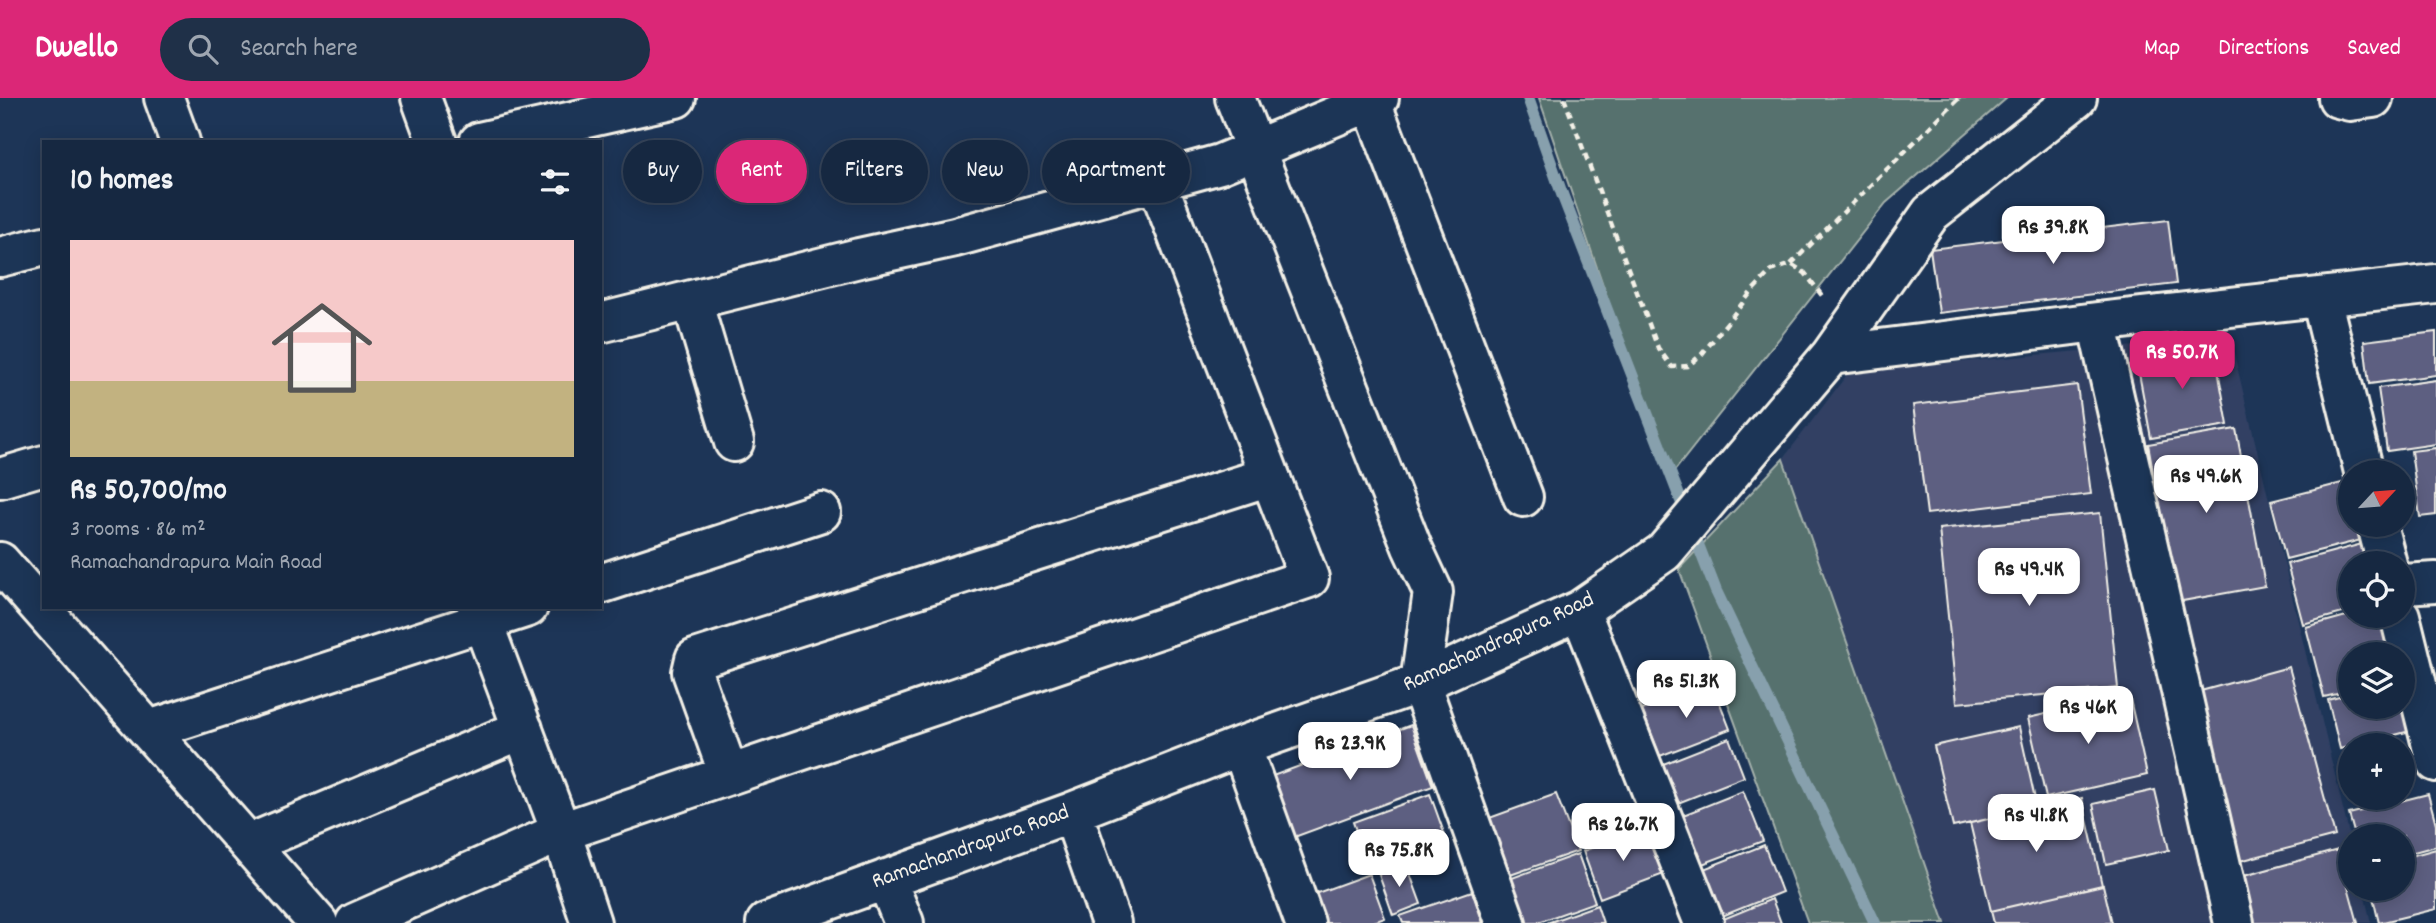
<!DOCTYPE html>
<html lang="en">
<head>
<meta charset="utf-8">
<style>
  :root { --surface:#162841; --page:#1f3048; --text:#f1f3f6; --muted:#9ea6b1; --line:#35445a; --accent:#db2777 }
  body { margin:0; font-family:Dekko,sans-serif; background:var(--page); color:var(--text); height:100vh; display:flex; flex-direction:column; font-size:26px; white-space:nowrap }
  * { box-sizing:border-box; margin:0 }
  p { font-size:23px; color:var(--muted) }
  .icon { flex:none; width:38px; height:38px; fill:none; stroke:currentColor; stroke-width:2; stroke-linecap:round; stroke-linejoin:round }
  .map { position:relative; flex:1; overflow:hidden }
  .side { position:absolute; left:42px; top:42px; width:560px; height:469px; display:flex; flex-direction:column; background:var(--surface); border-radius:0px; box-shadow:0 4px 18px #0003,0 0 0 2px var(--line) }
  .side>* { flex:none }
  .top-card { position:absolute; left:623px; top:42px; width:665px; height:63px; display:flex; gap:14px }
  .needle { width:46px; rotate:64deg }
  .tools { position:absolute; left:2338px; top:362px; display:grid; gap:14px }
  .tools a { display:grid; place-items:center; width:77px; height:77px; border-radius:50%; background:var(--surface); box-shadow:0 4px 18px #0003,0 0 0 2px var(--line); font-size:35px }
  .price { position:absolute; translate:-50% -60px; padding:0 16px; border-radius:14px; background:#fff; color:#222; font-size:23px; line-height:46px; filter:drop-shadow(0 2px 4px #0008) }
  .price::after { content:''; position:absolute; left:50%; top:42px; width:21px; height:16px; margin-left:-10px; background:inherit; clip-path:polygon(0 0,100% 0,50% 100%) }
  .price.current { background:var(--accent); color:#fff }
  ul { padding:0; list-style:none }
  li { display:grid; align-content:center; gap:14px; height:371px; padding:0 28px }
  li+li { border-top:2px solid var(--line) }
  li span { display:grid; place-items:center; height:217px; border-radius:0px; color:#555 }
  li>.icon { margin-inline-start:auto }
  span .icon { width:126px; height:126px; fill:#fffc; stroke-width:1 }
  li b { font-size:30px }
  h2 { display:flex; justify-content:space-between; align-items:center; height:84px; padding:0 28px; font-size:30px }
  .tag { padding:0 24px; border-radius:32px; background:var(--surface); box-shadow:0 4px 18px #0003,0 0 0 2px var(--line); font-size:24px; line-height:63px }
  .tag.current { background:var(--accent); color:#fff }
  header { display:flex; align-items:center; gap:42px; box-sizing:border-box; height:98px; padding:0 35px; background:var(--accent); color:#fff }
  header strong { font-size:33px }
  nav { display:flex; gap:38px; margin-inline-start:auto; font-size:24px }
  .search { width:490px; height:63px; background:var(--page); display:flex; align-items:center; gap:18px; box-sizing:border-box; padding:0 24px; border-radius:38px; color:var(--muted); font-size:26px }
  .map>svg:first-child { display:block }
  .built { fill:#304164 }
  .green { fill:#56716e; stroke:#a5b1ab; stroke-width:2 }
  .lines { fill:none; stroke-linecap:round; stroke-linejoin:round }
  .stream { stroke:#87a0ad; stroke-width:12 }
  .building { fill:#5d5e81; stroke:#f4f1e8; stroke-width:2 }
  .minor-casing { stroke:#f4f1e8; stroke-width:44 }
  .path { stroke:#f4f1e8; stroke-width:4.5; stroke-dasharray:7 5; stroke-linecap:butt }
  .minor { stroke:#1d3557; stroke-width:38 }
  .labels { text-anchor:middle; dominant-baseline:central; stroke-width:5; stroke-linejoin:round; paint-order:stroke }
  .street-label { font-size:23px; fill:#f4f1e8; stroke:#1d3557 }
</style>
</head>
<body>
<header>
<strong>Dwello</strong>
<div class="search"><svg class="icon" aria-label="search" viewBox="0 0 24 24"><circle cx="10" cy="10" r="6"/><path d="M15 15l6 6"/></svg>Search here</div>
<nav><a>Map</a><a>Directions</a><a>Saved</a></nav>
</header>
<div class="map">
<svg width="2436" height="825" viewBox="0 0 2436 825">
  <rect width="100%" height="100%" fill="#1d3557"/>
  <filter id="ink" filterUnits="userSpaceOnUse"><feTurbulence type="fractalNoise" baseFrequency=".0143" numOctaves="2"/><feDisplacementMap in="SourceGraphic" scale="14" xChannelSelector="R" yChannelSelector="G"/><feConvolveMatrix kernelMatrix="1 2 1 2 8 2 1 2 1" color-interpolation-filters="sRGB"/></filter>
  <g filter="url(#ink)">
    <!-- built -->
    <path class="built" d="M2229,235l121,505v51h13l8,34h-426l-162,-464 66,-87 286,-26z"/>
    <!-- green -->
    <path class="green" d="M1539,0h468l-121,105 -217,275z
      M1783,361l162,464h-137l-129,-354z"/>
    <g class="lines">
      <!-- stream -->
      <path class="stream" d="M1528,0l34,96 154,397 159,332"/>
    </g>
    <!-- building -->
    <path class="building" d="M2168,122l8,64 -237,29 -9,-64z
      M2436,234v43l-67,9 -5,-43z
      M2213,245l15,82 -77,13 -15,-81z
      M2436,282v64l-49,7 -9,-63z
      M2077,287l14,109 -164,20 -14,-109z
      M2236,331l29,157 -88,16 -29,-158z
      M2436,350v67l-16,2 -9,-66z
      M2346,384l4,16v27h7l4,15 -75,19 -15,-58z
      M2100,415l18,175 -161,15 -18,-174z
      M2362,446l5,20h-17v47l-47,13 -16,-60z
      M2350,517l37,1 9,38h-46v37l-26,6 -18,-70z
      M2289,569l46,169 -103,27 -46,-168z
      M1712,585l18,46 -70,27 -18,-46z
      M2350,596v13h53l11,23 -74,19 -12,-49z
      M2129,597l18,80 -101,23 -18,-80z
      M1411,627l22,61 -144,53 -22,-61z
      M2019,629l18,81 -84,19 -19,-81z
      M1729,640l15,39 -66,26 -15,-39z
      M2155,692l14,60 -63,14 -13,-60z
      M1743,693l20,50 -66,25 -19,-49z
      M1430,696l18,50 -77,28 -18,-50z
      M1556,696l22,57 -76,27 -21,-57z
      M2428,696l8,30v22l-33,9v-19h-48l-6,-22z
      M2082,700l20,87 -111,26 -21,-88z
      M1647,730l17,46 -64,24 -17,-47z
      M1764,747l18,47 -67,27 -19,-47z
      M2436,751v60l-57,14 -8,-34h32v-31z
      M2338,752l20,73h-112l-13,-44z
      M1578,756l17,48 -59,21h-19l-16,-41z
      M1406,765l15,41 -28,11 -15,-43z
      M1369,776l16,44 -14,5h-55l-10,-26z
      M2103,787l9,38h-118l-3,-12z
      M1472,793l11,32h-80l-3,-7z
      M1772,801l9,24h-64l-1,-1z
      M1597,807l6,18h-56z"/>
    <g class="lines">
      <!-- minor casing -->
      <g class="minor-casing">
        <path id="minor" d="M164,0l16,44
          M421,0l16,44
          M1235,0l177,449 21,45 -13,91 86,240
          M2338,0l12,3 23,-3
          M1371,4l152,395
          M479,44l197,-44
          M0,159l44,-11
          M2321,200l43,174
          M692,203l42,141
          M2097,224l137,601
          M600,225l259,-65 96,-21 265,-73 159,-66
          M1831,257l266,-33 339,-38
          M0,380l44,-13
          M2377,427l10,39
          M0,464l318,361
          M600,486l221,-72
          M2403,486l33,-2
          M477,509l84,225 30,91
          M1580,512l124,313
          M2400,518l36,146
          M149,632l379,-123
          M1241,648l64,177
          M729,677l-37,-103 3,-13 575,-183
          M1072,714l39,111
          M249,746l274,-115
          M886,781l18,44
          M355,825l206,-91 748,-254 -152,-396
          M766,825l306,-111 169,-66 179,-63 160,-73 84,-58 167,-197 100,-142 146,-115"/>
      </g>
      <!-- path -->
      <path class="path" d="M1564,0l94,250 14,19 16,-1 14,-12 51,-64 18,-19 20,-7 14,9 18,24
        M1791,166l168,-166"/>
      <!-- minor -->
      <use href="#minor" class="minor"/>
    </g>
  </g>
  <g class="labels">
    <!-- street labels -->
    <g class="street-label">
      <text transform="translate(1499 545) rotate(-25)">Ramachandrapura Road</text>
      <text transform="translate(971 750) rotate(-20)">Ramachandrapura Road</text>
    </g>
  </g>
</svg>
<div class="tools">
<a><svg class="needle" viewBox="-14 -14 28 28"><path d="M0-13l5 13h-10z" fill="#e53935"/><path d="M0 13l5-13h-10z" fill="#9ea6b1"/></svg></a>
<a><svg class="icon" aria-label="locate" viewBox="0 0 24 24"><circle cx="12" cy="12" r="6"/><path d="M12 2v4M12 18v4M2 12h4M18 12h4"/></svg></a>
<a><svg class="icon" aria-label="layers" viewBox="0 0 24 24"><path d="M12 4l9 5-9 5-9-5zM3 14l9 5 9-5"/></svg></a>
<a>+</a>
<a>−</a>
</div>
<b class="price" style="left:2053px;top:168px">Rs 39.8K</b>
<b class="price current" style="left:2182px;top:293px">Rs 50.7K</b>
<b class="price" style="left:2206px;top:417px">Rs 49.6K</b>
<b class="price" style="left:2029px;top:510px">Rs 49.4K</b>
<b class="price" style="left:1686px;top:622px">Rs 51.3K</b>
<b class="price" style="left:2088px;top:648px">Rs 46K</b>
<b class="price" style="left:1350px;top:684px">Rs 23.9K</b>
<b class="price" style="left:2036px;top:756px">Rs 41.8K</b>
<b class="price" style="left:1623px;top:765px">Rs 26.7K</b>
<b class="price" style="left:1399px;top:791px">Rs 75.8K</b>
<div class="top-card">
<a class="tag">Buy</a>
<a class="tag current">Rent</a>
<a class="tag">Filters</a>
<a class="tag">New</a>
<a class="tag">Apartment</a>
</div>
<section class="side">
<h2>10 homes<svg class="icon" aria-label="filters" viewBox="0 0 24 24"><path d="M4 7h16M4 17h16"/><circle cx="9" cy="7" r="2"/><circle cx="15" cy="17" r="2"/></svg></h2>
<ul>
<li><span style="background:linear-gradient(#f6c9c9 65%,#c2b280 0)"><svg class="icon" aria-label="home" viewBox="0 0 24 24"><path d="M3 11l9-7 9 7M6 9v11h12V9"/></svg></span><div><b>Rs 50,700/mo</b><p>3 rooms · 86 m²</p><p>Ramachandrapura Main Road</p></div></li>
</ul>
</section>
</div>
</body>
</html>
